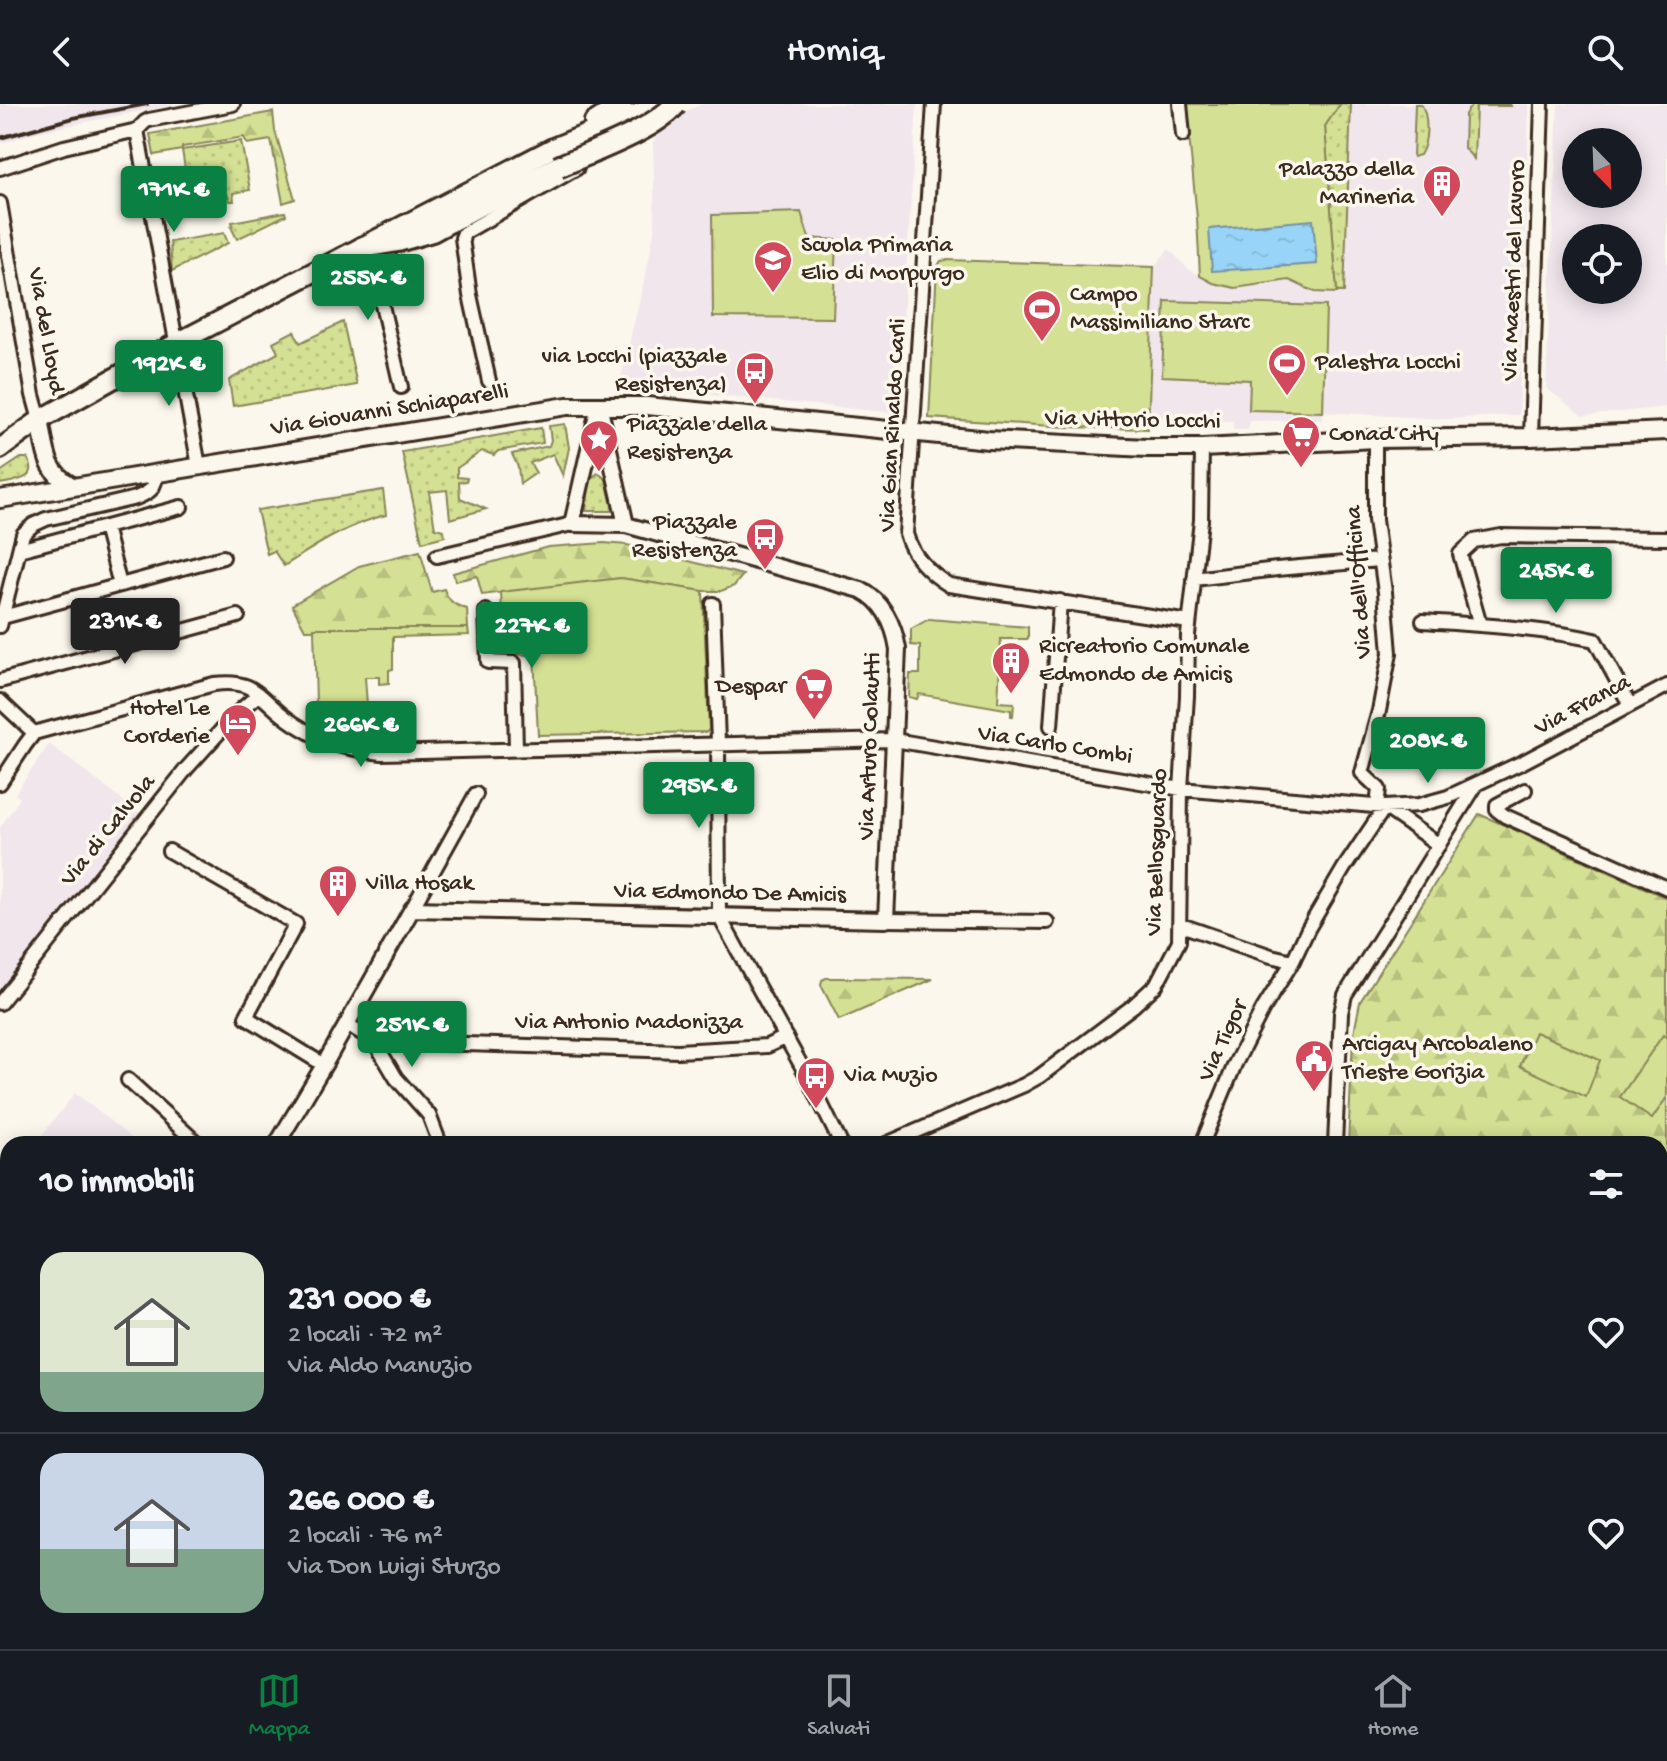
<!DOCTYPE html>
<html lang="it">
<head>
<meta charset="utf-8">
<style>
  :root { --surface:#171b24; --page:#20242c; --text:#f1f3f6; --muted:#9ea1a6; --line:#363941; --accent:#0b8043 }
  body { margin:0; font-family:"Gochi Hand",sans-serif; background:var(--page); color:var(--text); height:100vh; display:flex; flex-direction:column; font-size:30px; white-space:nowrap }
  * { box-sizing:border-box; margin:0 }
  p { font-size:26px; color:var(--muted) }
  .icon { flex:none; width:44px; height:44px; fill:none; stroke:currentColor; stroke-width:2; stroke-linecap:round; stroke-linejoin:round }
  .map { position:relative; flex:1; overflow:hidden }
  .drawer { position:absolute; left:0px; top:1032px; width:1668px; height:514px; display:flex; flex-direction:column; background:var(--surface); border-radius:24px 24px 0 0; box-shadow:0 4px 20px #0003 }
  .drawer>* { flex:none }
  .needle { width:52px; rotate:157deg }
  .fabs { position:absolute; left:1562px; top:24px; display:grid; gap:16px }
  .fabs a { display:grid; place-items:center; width:80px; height:80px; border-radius:50%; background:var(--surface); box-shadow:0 4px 20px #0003; font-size:40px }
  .price { position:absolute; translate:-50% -68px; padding:0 18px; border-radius:8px; background:var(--accent); color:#fff; font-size:26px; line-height:52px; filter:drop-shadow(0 2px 4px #0008) }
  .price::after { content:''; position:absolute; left:50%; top:48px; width:24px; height:18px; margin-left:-12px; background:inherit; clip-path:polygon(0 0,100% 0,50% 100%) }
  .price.current { background:#222; color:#fff }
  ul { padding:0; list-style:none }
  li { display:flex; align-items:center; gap:24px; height:200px; padding:0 40px }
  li+li { border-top:2px solid var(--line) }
  li span { display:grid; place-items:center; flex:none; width:224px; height:160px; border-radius:24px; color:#555 }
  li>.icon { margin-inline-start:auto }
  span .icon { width:96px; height:96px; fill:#fffc; stroke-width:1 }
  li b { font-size:34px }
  h2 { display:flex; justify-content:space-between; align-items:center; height:96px; padding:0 40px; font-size:34px }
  header { display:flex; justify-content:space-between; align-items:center; height:104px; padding:0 40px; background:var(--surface); font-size:36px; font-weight:600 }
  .dock { display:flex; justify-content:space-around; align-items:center; height:112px; border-top:2px solid var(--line); background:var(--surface); font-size:22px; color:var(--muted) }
  .dock a { display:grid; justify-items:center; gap:4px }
  .dock .current { color:var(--accent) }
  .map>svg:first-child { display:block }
  .built { fill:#f0e6ec; fill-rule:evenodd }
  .grass { fill:url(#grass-dots); stroke:#888558; stroke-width:2 }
  .forest { fill:url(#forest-firs); stroke:#888558; stroke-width:2 }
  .park { fill:#d4e093; stroke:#888558; stroke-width:2 }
  .water { fill:url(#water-ripples); stroke:#7390a1; stroke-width:2 }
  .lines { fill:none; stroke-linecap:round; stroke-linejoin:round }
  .minor-casing { stroke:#3b2a1e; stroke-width:18 }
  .tertiary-casing { stroke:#3b2a1e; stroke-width:20 }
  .secondary-casing { stroke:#3b2a1e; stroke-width:22 }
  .primary-casing { stroke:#3b2a1e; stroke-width:24 }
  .trunk-casing { stroke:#3b2a1e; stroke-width:26 }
  .minor { stroke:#fbf7ec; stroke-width:12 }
  .tertiary { stroke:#fbf7ec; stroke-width:14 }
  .secondary { stroke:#fbf7ec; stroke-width:16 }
  .primary { stroke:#fbf7ec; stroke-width:18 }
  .trunk { stroke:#fbf7ec; stroke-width:20 }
  .rail { stroke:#3b2a1e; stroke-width:4 }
  .trunk-bridge-casing { stroke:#3b2a1e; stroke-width:26; stroke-linecap:butt }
  .trunk-bridge { stroke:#fbf7ec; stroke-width:20 }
  .labels { text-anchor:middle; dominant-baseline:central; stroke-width:7; stroke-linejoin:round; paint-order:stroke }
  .poi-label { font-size:24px; fill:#3b2a1e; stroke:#fbf7ec; text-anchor:start }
  .street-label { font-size:24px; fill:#3b2a1e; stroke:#fbf7ec }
</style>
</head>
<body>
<header><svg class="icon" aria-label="back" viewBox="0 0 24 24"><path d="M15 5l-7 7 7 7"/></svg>Homiq<svg class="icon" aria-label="search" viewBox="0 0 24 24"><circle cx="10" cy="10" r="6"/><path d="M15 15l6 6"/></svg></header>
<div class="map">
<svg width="1667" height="1545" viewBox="0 0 1667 1545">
  <defs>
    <pattern id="grass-dots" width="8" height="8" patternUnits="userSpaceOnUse" patternTransform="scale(2)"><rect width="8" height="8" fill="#d4e093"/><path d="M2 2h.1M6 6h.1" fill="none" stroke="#b7c07e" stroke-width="1.8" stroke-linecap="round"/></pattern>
    <pattern id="forest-firs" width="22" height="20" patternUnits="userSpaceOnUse" patternTransform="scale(2)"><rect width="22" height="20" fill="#d4e093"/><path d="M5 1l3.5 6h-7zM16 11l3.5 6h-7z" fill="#b7c07e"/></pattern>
    <pattern id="water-ripples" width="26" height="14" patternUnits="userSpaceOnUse" patternTransform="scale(2)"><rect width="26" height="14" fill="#98d4f8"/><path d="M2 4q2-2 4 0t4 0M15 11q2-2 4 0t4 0" fill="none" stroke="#84b6d4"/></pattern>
  </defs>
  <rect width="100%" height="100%" fill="#fbf7ec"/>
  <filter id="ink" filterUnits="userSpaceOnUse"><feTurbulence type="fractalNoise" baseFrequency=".0125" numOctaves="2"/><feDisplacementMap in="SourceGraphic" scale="16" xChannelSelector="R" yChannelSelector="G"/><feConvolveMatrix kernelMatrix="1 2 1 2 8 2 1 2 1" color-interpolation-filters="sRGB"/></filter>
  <g filter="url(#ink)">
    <!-- built -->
    <path class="built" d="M0,0h176l-139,28 -37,12z
      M703,0h214l-20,309 -278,-27 29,-121 7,-39 -2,-84 11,-17 12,-10z
      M1340,0h189l-10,311 -74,4 -122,-7 -1,8 -72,1 -2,9h-15v-8l-84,-5 5,-150 15,-18 18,19 26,15 22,5 54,-8 16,8 31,4 -11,-166z
      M1558,0h109v303l-84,9 -37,-28zM1576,38h52v52h-52zM1576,134h52v52h-52z
      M49,640l93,71 -142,175v-162l20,-30 -5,-4z
      M75,989l64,51h-104z
      M8,1075v61l-8,-6v-44z"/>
    <!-- grass -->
    <path class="grass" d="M1340,0h11l-7,188h-7l-12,-166z
      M1415,0h6c8,12 7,39 -1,51l-7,2z
      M1473,0h37l1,2h-35l-2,53 -10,-11 1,-34z
      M241,37l9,49 -17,3 1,8h-4l-3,-7 -37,7 -8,-51z
      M285,108l1,3 -49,24 -6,-12 2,-1 -1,-4z
      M224,129l4,10 -56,28 -2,-29z
      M343,218l14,63 -124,21 -4,-26 49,-27 -5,-11 21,-11 6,12z
      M565,320l4,24 -6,28 -10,-22 -23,9 6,10 -16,11 -2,-17 -6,-13 37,-8 2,-6 -2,-14z
      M541,324l2,15 -45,8 -4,4 -12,-4 -25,17v9l10,1 -1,3 -7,1 1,16 26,11 -36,10 -3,-29 -18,2 6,36 9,2 1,6 -23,6 -20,-90z
      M21,354h6c15,21 -13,23 -27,26v-12z
      M598,369l8,6 7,32h-27l4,-32z
      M383,386l3,25c-37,9 -70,30 -102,51l-10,-15 -7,3 -10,-44z"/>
    <!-- forest -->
    <path class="forest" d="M273,8l2,19 20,68 -12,4 -12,-63 -24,4 -3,-7 -62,10v3l-28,5 -4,-21z
      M604,439l23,2 116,30 -9,11 -13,5h-18l-82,-13 -139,17 -5,-19 -22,5 -2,-8 95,-26z
      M420,447l12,41 12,-3c5,13 10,16 23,20l1,19 -163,2 -13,-25 67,-39z
      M1479,710l188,84v266l-7,4v-24h-312l5,-106 7,-36z
      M826,874h10l97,1 -94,41 -18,-35 1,-5z
      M1660,1405l7,5v117l-7,2z"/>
    <!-- park -->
    <path class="park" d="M1186,0h154l-15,22 12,167 -22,-1 -26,-12 -54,8 -22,-5 -13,-7 -3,-58z
      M801,108l8,26 27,2 -3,78 -120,-1 -1,-102z
      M947,156l207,7 -6,162 -81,-2 -138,-9 8,-151 4,-6z
      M1165,197l161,5 -3,106 -74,-2 1,-30 -88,-4z
      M621,474l82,13 6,138 -2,3 -169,3 -4,-80 -30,-1 -3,-62z
      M929,515l99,8v12h-27l-3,63 16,1 -1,13h-2v-6l-92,-16 -2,5 -8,-2 1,-23h10v-28l-9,-1v-16z
      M314,524h154l1,7 -76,2v32l-4,1v13l-10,1v-7h-14l2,28 -51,-1z
      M1535,928l65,28 -14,37 -66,-31z
      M1663,931l4,3v59l-15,22 -32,-22z
      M175,1538h168l1,3 -10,4h-156z"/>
    <!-- water -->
    <path class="water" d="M1313,116l4,44 -105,7 -3,-42z"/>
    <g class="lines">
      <!-- minor casing -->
      <g class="minor-casing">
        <path id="minor" d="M934,0l-28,430c7,23 23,39 43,51l240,37
          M1180,0l3,31
          M137,26l62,336
          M0,64l64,-21 73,-17 8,-8 4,-2 84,-16
          M0,99l33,192 7,25
          M363,143l12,28 26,112
          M489,277l-19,-86 -8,-57 2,-5 113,-65
          M1531,333l11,-333
          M1375,335v81l10,72 5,61 -11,58 -17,62 17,16 -2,17
          M105,423l15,58
          M19,446l162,-43
          M437,452l135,-32
          M1194,475l83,-10 102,-9
          M713,500l5,139 1,173 93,169 29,59
          M486,507l2,51 26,1 2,86
          M3,513l220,-60
          M1423,517c57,4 116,7 172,19l35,65
          M1480,521l-20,-71 14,-13 27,-5 166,2
          M0,522l23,-92 10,-9 13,-6 90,-21c14,-6 20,-9 20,-26
          M0,577l238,-65
          M0,597l34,32 180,-49c40,-5 43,11 70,32 8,7 17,12 26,17 22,13 46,17 72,20l512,-13 287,49 204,18 34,-2 29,-8 75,-35 144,-76
          M1051,622l9,-125
          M0,679l25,-38 9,-12
          M1525,686l-28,15v5l8,6 162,72
          M1386,704l53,37
          M169,747l127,73 -50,93 78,48
          M412,805l64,-115
          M886,816l161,2
          M1181,821l90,31 22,5
          M0,899l187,-235 49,-54 23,-20
          M347,920l27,17 22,37 33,37 11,29
          M374,937l304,10 89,-5 19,-9
          M128,976l70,64
          M886,1040l138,-59 16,-9 93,-70 23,-21 23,-44 2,-152 6,-93 1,-61 13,-115 1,-72
          M1202,1040l33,-80 28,-55 30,-48 15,-32 36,-61 41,-61
          M1335,1040l6,-131 4,-18 131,-210
          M1660,1299l7,-9
          M601,1538l17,7
          M1163,1538l15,6 6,-6
          M946,1540l8,5
          M93,1545l22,-7
          M468,1545l2,-7
          M738,1545l2,-7
          M1061,1545l4,-7
          M1264,1545l4,-7
          M1353,1545l4,-7
          M1455,1545l4,-7
          M1544,1545l1,-7"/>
      </g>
      <!-- tertiary casing -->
      <g class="tertiary-casing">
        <path id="tertiary" d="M600,305l26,116
          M277,1040l47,-79 88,-156 474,11 12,-271c-4,-24 -15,-48 -37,-59l-235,-65 -54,-1 27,-119
          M0,1351l8,-6
          M0,1469l8,17
          M33,1538l4,7"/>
      </g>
      <!-- secondary casing -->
      <g class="secondary-casing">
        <path id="secondary" d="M40,316c6,28 4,51 32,66
          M0,395l567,-93h80l342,34 158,8h55l173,-9 156,-2 136,-6"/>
      </g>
      <!-- primary casing -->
      <g class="primary-casing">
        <path id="primary" d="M594,18l28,-18
          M0,345l40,-29 135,-76 380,-197 106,-43"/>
      </g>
      <!-- trunk casing -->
      <g class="trunk-casing">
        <path id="trunk" d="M363,143l35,-6 34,-10 46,-25 80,-39"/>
      </g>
      <!-- minor -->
      <use href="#minor" class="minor"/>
      <!-- tertiary -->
      <use href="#tertiary" class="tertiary"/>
      <!-- secondary -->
      <use href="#secondary" class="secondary"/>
      <!-- primary -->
      <use href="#primary" class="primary"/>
      <!-- trunk -->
      <use href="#trunk" class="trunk"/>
      <!-- rail -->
      <path class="rail" d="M0,34l73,-20 74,-14"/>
      <!-- trunk-bridge casing -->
      <g class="trunk-bridge-casing">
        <path id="trunk-bridge" d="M558,63c35,-16 93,-35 118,-63"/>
      </g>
      <!-- trunk-bridge -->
      <use href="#trunk-bridge" class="trunk-bridge"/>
    </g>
  </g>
  <!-- icons -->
  <defs>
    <g id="building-pin" transform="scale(2)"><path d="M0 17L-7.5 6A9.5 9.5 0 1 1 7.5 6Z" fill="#d1495b" stroke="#fbf7ec"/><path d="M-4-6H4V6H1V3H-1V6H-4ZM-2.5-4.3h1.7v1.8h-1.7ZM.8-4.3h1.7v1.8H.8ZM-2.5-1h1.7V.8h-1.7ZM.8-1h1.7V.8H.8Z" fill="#fff"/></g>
    <g id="school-pin" transform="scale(2)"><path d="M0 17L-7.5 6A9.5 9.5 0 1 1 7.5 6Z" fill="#d1495b" stroke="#fbf7ec"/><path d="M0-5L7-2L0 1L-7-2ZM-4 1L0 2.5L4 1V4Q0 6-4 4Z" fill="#fff"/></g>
    <g id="stadium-pin" transform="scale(2)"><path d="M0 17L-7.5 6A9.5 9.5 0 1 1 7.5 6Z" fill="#d1495b" stroke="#fbf7ec"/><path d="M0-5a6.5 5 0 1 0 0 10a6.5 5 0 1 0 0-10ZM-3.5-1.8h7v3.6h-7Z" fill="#fff"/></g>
    <g id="bus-pin" transform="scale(2)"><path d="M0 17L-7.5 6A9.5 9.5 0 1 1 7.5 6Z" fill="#d1495b" stroke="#fbf7ec"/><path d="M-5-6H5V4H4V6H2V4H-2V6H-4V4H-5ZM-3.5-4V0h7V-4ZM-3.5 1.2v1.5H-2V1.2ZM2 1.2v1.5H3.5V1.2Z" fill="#fff"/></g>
    <g id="supermarket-pin" transform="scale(2)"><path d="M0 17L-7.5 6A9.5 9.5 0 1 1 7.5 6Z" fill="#d1495b" stroke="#fbf7ec"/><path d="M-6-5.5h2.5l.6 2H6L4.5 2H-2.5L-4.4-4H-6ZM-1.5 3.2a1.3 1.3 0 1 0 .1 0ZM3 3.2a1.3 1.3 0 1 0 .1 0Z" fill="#fff"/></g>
    <g id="sight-pin" transform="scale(2)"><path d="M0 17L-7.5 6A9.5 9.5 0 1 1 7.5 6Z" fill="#d1495b" stroke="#fbf7ec"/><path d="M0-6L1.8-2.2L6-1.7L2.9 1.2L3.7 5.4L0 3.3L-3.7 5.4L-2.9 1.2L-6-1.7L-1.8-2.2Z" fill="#fff"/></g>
    <g id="hotel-pin" transform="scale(2)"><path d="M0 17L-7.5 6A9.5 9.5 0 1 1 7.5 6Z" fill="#d1495b" stroke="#fbf7ec"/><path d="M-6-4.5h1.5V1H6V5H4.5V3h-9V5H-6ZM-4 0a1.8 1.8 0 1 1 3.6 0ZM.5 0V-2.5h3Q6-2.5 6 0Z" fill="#fff"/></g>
    <g id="civic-pin" transform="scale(2)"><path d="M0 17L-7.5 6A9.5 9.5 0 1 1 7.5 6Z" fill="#d1495b" stroke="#fbf7ec"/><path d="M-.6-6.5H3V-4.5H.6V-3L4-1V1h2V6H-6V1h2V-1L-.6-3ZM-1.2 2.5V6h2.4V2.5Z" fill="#fff"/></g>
  </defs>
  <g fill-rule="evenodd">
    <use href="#building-pin" x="1442" y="80"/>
    <use href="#school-pin" x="773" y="156"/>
    <use href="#stadium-pin" x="1042" y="205"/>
    <use href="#stadium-pin" x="1287" y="259"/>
    <use href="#bus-pin" x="755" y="267"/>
    <use href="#supermarket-pin" x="1301" y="331"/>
    <use href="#sight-pin" x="599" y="335"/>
    <use href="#bus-pin" x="765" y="433"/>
    <use href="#building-pin" x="1011" y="557"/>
    <use href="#supermarket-pin" x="814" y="583"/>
    <use href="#hotel-pin" x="238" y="619"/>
    <use href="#building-pin" x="338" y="780"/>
    <use href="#civic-pin" x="1314" y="955"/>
    <use href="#bus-pin" x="816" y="972"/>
  </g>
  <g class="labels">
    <!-- poi labels -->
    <g class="poi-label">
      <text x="1414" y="66" text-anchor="end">Palazzo della<tspan x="1414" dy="28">Marineria</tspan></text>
      <text x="801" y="142">Scuola Primaria<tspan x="801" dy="28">Elio di Morpurgo</tspan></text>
      <text x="1070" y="191">Campo<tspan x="1070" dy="28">Massimiliano Starc</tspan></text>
      <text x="727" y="253" text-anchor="end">via Locchi (piazzale<tspan x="727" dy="28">Resistenza)</tspan></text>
      <text x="1315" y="259">Palestra Locchi</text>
      <text x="627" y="321">Piazzale della<tspan x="627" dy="28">Resistenza</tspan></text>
      <text x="1329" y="331">Conad City</text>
      <text x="737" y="419" text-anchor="end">Piazzale<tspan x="737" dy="28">Resistenza</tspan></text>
      <text x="1039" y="543">Ricreatorio Comunale<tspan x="1039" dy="28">Edmondo de Amicis</tspan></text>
      <text x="786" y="583" text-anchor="end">Despar</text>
      <text x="210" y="605" text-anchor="end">Hotel Le<tspan x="210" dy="28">Corderie</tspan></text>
      <text x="366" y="780">Villa Hosak</text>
      <text x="1342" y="941">Arcigay Arcobaleno<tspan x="1342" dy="28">Trieste Gorizia</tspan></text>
      <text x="844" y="972">Via Muzio</text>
    </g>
    <!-- street labels -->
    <g class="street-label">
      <text transform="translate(1515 166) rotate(-88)">Via Maestri del Lavoro</text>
      <text transform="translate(45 227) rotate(80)">Via del Lloyd</text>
      <text transform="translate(390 307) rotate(-9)">Via Giovanni Schiaparelli</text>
      <text transform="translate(1133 317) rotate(1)">Via Vittorio Locchi</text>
      <text transform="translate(894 321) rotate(-87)">Via Gian Rinaldo Carli</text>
      <text transform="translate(1360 478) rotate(-94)">Via dell'Officina</text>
      <text transform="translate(1583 602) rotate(-28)">Via Franca</text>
      <text transform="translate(871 642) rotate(-88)">Via Arturo Colautti</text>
      <text transform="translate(1055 642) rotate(9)">Via Carlo Combi</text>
      <text transform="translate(109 727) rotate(-51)">Via di Calvola</text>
      <text transform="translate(1158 748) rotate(-88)">Via Bellosguardo</text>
      <text transform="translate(730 790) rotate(1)">Via Edmondo De Amicis</text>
      <text x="629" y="919">Via Antonio Madonizza</text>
      <text transform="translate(1224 937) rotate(-65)">Via Tigor</text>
    </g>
  </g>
</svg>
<div class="fabs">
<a><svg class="needle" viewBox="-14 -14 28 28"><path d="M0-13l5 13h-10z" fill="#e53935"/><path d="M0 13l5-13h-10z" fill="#9ea1a6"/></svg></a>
<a><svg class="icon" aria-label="locate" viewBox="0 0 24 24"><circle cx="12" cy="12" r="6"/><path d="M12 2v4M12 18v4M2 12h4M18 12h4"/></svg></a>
</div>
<b class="price" style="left:174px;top:130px">171K €</b>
<b class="price" style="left:368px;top:218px">255K €</b>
<b class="price" style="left:169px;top:304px">192K €</b>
<b class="price" style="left:1556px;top:511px">245K €</b>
<b class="price current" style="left:125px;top:562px">231K €</b>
<b class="price" style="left:532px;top:566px">227K €</b>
<b class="price" style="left:361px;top:665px">266K €</b>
<b class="price" style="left:1428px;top:681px">208K €</b>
<b class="price" style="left:699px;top:726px">295K €</b>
<b class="price" style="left:412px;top:965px">251K €</b>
<section class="drawer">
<h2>10 immobili<svg class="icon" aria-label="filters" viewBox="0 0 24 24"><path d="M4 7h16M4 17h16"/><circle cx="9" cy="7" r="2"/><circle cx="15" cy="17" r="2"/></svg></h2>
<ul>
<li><span style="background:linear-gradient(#dfe7d0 75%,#7fa58c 0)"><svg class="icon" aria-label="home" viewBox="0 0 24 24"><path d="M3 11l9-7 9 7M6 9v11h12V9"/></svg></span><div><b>231 000 €</b><p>2 locali · 72 m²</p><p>Via Aldo Manuzio</p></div><svg class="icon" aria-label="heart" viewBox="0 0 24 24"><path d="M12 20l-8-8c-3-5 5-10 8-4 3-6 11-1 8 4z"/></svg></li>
<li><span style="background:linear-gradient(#c9d6e8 60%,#7fa58c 0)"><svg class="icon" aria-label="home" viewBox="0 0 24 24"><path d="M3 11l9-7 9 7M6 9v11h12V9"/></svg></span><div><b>266 000 €</b><p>2 locali · 76 m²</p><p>Via Don Luigi Sturzo</p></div><svg class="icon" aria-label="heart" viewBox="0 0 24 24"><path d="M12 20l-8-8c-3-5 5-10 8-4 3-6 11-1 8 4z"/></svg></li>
</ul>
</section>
</div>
<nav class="dock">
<a class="current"><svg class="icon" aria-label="map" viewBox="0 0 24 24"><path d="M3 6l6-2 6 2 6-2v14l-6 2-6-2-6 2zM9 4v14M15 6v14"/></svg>Mappa</a>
<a><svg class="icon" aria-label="saved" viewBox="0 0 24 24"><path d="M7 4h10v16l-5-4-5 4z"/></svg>Salvati</a>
<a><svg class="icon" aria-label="home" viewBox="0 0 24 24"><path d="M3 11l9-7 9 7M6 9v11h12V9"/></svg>Home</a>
</nav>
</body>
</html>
